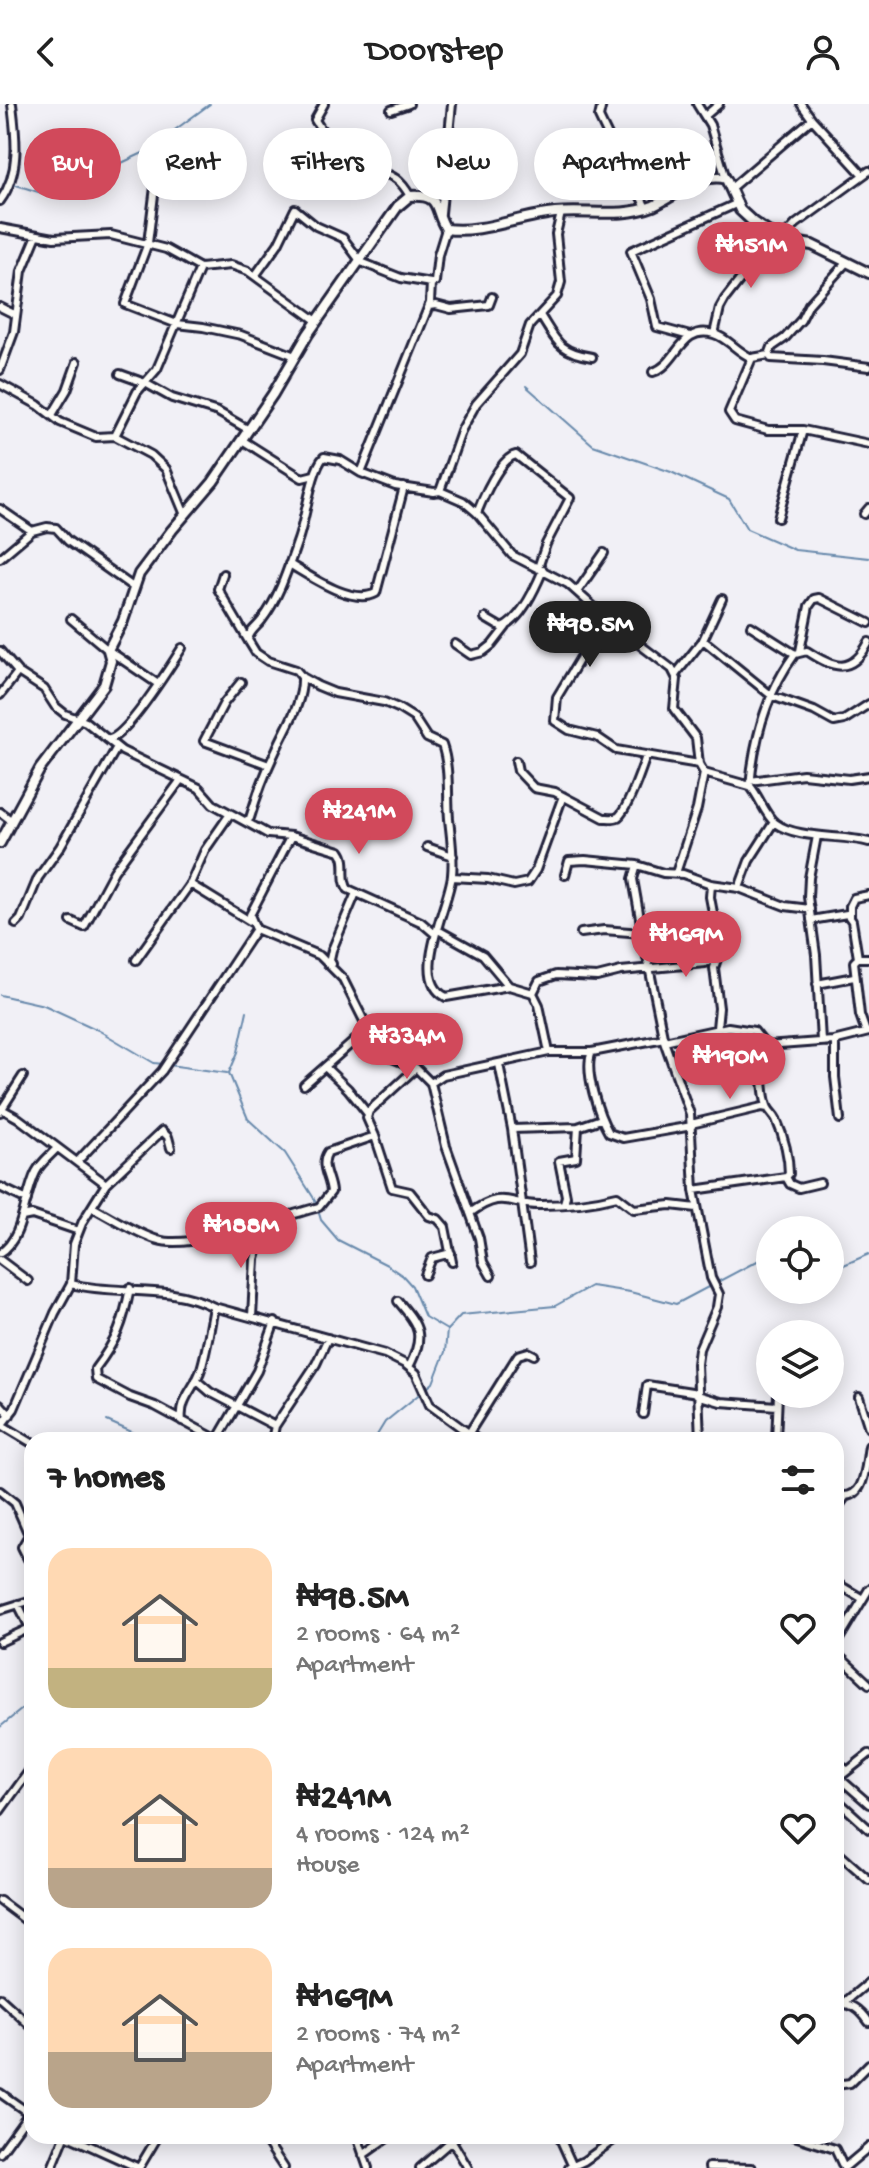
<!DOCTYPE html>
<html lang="en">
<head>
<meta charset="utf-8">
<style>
  :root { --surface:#fff; --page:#f6f6f6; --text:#222; --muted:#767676; --accent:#d1495b }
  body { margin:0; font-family:"Gochi Hand",sans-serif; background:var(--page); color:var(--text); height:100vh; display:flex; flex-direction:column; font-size:30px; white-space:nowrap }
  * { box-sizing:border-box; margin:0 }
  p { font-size:26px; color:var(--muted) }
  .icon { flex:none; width:44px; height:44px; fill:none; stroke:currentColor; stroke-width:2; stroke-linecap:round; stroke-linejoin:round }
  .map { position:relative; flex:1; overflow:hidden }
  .sheet { position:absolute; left:24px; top:1328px; width:820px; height:712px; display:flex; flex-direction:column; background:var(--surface); border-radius:24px; box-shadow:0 4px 20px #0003 }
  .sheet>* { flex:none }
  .guide { position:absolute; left:24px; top:24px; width:822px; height:72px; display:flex; gap:16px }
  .fabs { position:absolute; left:756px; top:1112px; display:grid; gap:16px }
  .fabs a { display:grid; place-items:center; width:88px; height:88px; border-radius:50%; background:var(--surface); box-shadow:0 4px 20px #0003; font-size:40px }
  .price { position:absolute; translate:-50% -68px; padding:0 18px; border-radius:28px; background:var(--accent); color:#fff; font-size:26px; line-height:52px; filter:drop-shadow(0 2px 4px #0008) }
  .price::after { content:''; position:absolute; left:50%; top:48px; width:24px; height:18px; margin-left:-12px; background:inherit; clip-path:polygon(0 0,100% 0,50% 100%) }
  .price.selected { background:#222; color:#fff }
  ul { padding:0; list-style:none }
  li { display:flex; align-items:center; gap:24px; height:200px; padding:0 24px }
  li span { display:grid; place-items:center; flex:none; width:224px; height:160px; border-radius:24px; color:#555 }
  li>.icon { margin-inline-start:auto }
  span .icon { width:96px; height:96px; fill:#fffc; stroke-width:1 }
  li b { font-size:34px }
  h2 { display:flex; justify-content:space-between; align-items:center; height:96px; padding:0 24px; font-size:34px }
  .tag { padding:0 28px; border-radius:36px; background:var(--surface); box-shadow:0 4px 20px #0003; font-size:28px; line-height:72px }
  .tag.selected { background:var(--accent); color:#fff }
  header { display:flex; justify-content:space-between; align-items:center; height:104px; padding:0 24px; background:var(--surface); font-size:36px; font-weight:600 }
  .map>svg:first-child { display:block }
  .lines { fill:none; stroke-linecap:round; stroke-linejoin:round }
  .stream { stroke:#698aac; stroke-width:2 }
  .minor-casing { stroke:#22223b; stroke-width:12 }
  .tertiary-casing { stroke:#22223b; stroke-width:14 }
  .minor { stroke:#fdfcf7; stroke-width:6 }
  .tertiary { stroke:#fdfcf7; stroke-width:8 }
</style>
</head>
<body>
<header><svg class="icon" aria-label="back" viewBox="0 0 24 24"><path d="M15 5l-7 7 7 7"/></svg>Doorstep<svg class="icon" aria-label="person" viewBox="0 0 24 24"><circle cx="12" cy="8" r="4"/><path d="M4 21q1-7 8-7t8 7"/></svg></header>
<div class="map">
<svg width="869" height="2064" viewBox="0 0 869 2064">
  <rect width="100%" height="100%" fill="#f1f0f6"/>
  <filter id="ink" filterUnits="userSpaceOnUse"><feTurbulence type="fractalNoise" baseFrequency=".0125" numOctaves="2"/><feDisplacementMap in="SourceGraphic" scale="16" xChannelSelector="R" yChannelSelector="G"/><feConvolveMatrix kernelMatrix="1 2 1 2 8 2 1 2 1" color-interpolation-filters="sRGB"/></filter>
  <g filter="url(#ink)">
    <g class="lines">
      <!-- stream -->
      <path class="stream" d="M13,80l38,12 94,-44 65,-48
        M526,282l67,59 78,27 58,27 18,30 48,21 74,8
        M0,891l44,10 54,25 56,33 9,1
        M247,907l-9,41 -9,21 19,46 37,34 30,47 6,20 17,20 49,25 16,11 9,10 13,31 22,13
        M169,961l58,8
        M830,1167l39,-17
        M107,1317l43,19
        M374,1336l11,-18 48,-39 12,-31 2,-22 14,-15 94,-9 36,-20 39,6 46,12 87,-46 7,1
        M0,1623l32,-26"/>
      <!-- minor casing -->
      <g class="minor-casing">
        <path id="minor" d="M324,0l-9,16c10,18 32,37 51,46 22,10 30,6 44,30
          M602,0l-3,13 12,25 11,15 24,51
          M697,0l13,21 16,54
          M801,0l11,15
          M391,6l18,-6
          M705,12l14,-12
          M156,75l-8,64 -23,61 52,20 26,3 38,8 54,21
          M731,84l81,-69 51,56
          M0,97c21,-29 16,-64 12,-97
          M441,109l11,-109
          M0,124l54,10 57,-3 55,14 34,19 31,-3 17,6 69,50
          M781,136l15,-16 73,-53
          M255,172l23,-32 17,-35 21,17 27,12 18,24 40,16 30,5
          M429,202l7,-1 15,4 38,-4 3,-8
          M0,203l16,8
          M540,211c17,27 19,37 52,42
          M714,230l6,-26 5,-9 49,-63
          M690,232l-33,-9 -6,-28 -20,-48 107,-48
          M769,251l2,3 52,3 46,6
          M752,254l-23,54 6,9 33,9h35l66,14
          M0,266l14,-38 8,-61 15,-36
          M653,268c25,-7 27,-48 61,-38 14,4 24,19 38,24l17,-3 3,-8 13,-9 16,-18 8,-16 37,-41
          M120,270l25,9 27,15 46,14 31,18
          M0,280l38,21 22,17 36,15 19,-1 36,19 15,14 19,46
          M52,311l15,-25 10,-28
          M115,332l22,-44 20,-23 43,-101
          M242,336l60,38 12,-3
          M361,369l69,-170 1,-20 4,-1 3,-27 8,-26
          M440,387l22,-62 14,-25 44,-50 10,-29 27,-29 4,-14 -5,-48 5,-21
          M0,405l32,22 15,-4 9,1 12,13 65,46
          M477,409c6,-15 23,-55 39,-58l54,43 -24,46 -8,24
          M864,410l5,-6
          M778,414l25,-88
          M0,454l32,-27
          M289,460c21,12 63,42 87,29l28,-106
          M223,470l-5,15 30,51
          M577,488l27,-39
          M605,513l-48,80 -2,24 14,9 28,7 19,13 83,14
          M485,514l17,10c19,-8 33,-39 41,-58
          M71,515l37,31 50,34
          M751,522l44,28
          M703,536l69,56 42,15 20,11 10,-2 25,-16
          M455,540l16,11 12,-3 9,-7 14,-18
          M0,547l18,21 26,17 11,17 10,8 21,8 36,29 77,37 14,16 55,30 23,2 49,15c9,11 0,27 8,38l73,33 14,12
          M800,547l9,-45 5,-7 5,-1 50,25
          M676,570l27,-34 19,-41
          M241,578l-17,21 -20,38 65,24
          M0,591l18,-23
          M110,635c18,-5 60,-72 72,-91
          M516,657l2,10 16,17 21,4 49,26c4,0 10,1 14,-1 9,-6 24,-49 28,-61
          M750,677l53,-7 46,5 20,-3
          M750,682c4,-47 17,-94 45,-132l12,-3c26,17 44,25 62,-9
          M0,708l12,9
          M247,716l3,-2c7,-24 16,-47 27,-70 10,-23 26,-45 25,-71
          M817,732l-8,42 -1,19 8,58 5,86
          M427,743l26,9
          M637,761l-4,14 13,73 18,89 26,73 4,76 17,88 8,16 -2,13 -18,42 -2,15 3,76
          M676,769l21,-64 7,-36
          M565,771l4,-14 16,-1 52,5 26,8 20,1 28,10 28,4 46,18 25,3
          M452,773l36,2 26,6 14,-3 8,-12 27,-74
          M190,780l63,39
          M711,780l-1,13 10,53 -6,18 5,40 -2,20
          M739,784l10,-27 25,-39
          M850,812v-10l4,-8 15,-3
          M811,816l36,-6 5,7 6,37
          M71,817l13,6 30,-56 66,-90
          M16,820l5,-5 17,-41 22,-31 57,-100
          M256,825l64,27 23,23 25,50 13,20 11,9 24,10 15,15 15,63 33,92 4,24 8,14
          M438,826l45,25 26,31
          M581,829l23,-3 38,3
          M136,856l54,-76 15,-34 25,-36
          M332,860l-2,-5 2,-9 24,-57
          M817,880l37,-7
          M533,889l6,-12 17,-6 41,2 24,-6 84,-8 10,-3
          M866,928l-6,-17 -6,-53 4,-4h11
          M664,937l64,-14 26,4 12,15 67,-5 36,-9
          M835,937v36l5,42
          M766,942c-6,9 -3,52 2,62 2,4 6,7 8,11 7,16 13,37 13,55l-3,3
          M549,948l-10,-47 -6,-12 -24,-7 -63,11c-37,-18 3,-92 6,-122 2,-19 -1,-37 -3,-56 -2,-24 1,-52 -7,-74l-15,-7 -13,-20 -16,-10 -14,-6 -49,-9 -17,-7 -16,-9 -6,-7 -28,-9 -12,-8 -8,-13c1,-9 9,-13 14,-20 18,-24 26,-52 36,-80 8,-22 13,-70 26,-83l16,3 21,13 34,13 39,6 6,-1 23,10 14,12 35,42 56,29 47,42 57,43 5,10 -3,30 22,29 3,26 5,9 46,13c9,10 15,29 25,37 23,17 67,11 94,19
          M592,948c-9,18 7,64 17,81l14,5 69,-12
          M499,960l13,65 18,133
          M325,963l23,22 20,25
          M431,979l12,-8 106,-23h43l72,-14
          M304,981l64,-56
          M0,1004l18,10 88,66
          M0,1008l23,-36
          M691,1020l71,-17 6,1
          M512,1025l66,-2
          M375,1032l17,52 18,4 19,24 9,3 7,8 7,35
          M77,1058l85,-91 94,-142 -6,-14 41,-79
          M786,1073l4,7 9,4 21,-5
          M0,1083l27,13
          M694,1086l92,-13
          M564,1099l2,-7 -7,-35 17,-3 2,-31 23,-8
          M92,1103c21,11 43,26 66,33 34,11 124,-24 161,-33l12,-15c-1,-15 -12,-26 -3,-40l47,-16 -8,-18 2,-7 47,-43
          M470,1109c35,-25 38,-7 72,-8 24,0 52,-3 75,-9l17,13 37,-4 26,3
          M22,1113l10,-2 47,16
          M0,1149c24,-14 24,-58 36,-81 5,-10 14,-16 21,-24
          M0,1156l28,21
          M425,1171l7,-17 19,-5
          M71,1180c48,12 96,-1 143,23l171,47 20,10 11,9 14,32 48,35
          M130,1184c-7,36 -13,52 -35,81l1,10 34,18 25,9 63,34
          M398,1197c22,26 27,34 11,66
          M252,1213l3,-58 5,-18 -3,-17
          M196,1276l14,12 65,34
          M697,1291l24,7 56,4
          M859,1293l10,31
          M0,1300l10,11
          M643,1310l4,-29 51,8
          M182,1317c-3,-23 13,-32 19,-52 6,-20 9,-41 13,-62
          M2,1321l30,18
          M0,1323l14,-18 41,-96 16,-29 3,-40 9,-23 23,-37 56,-53 6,6 3,11
          M469,1329l49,-78 10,-3 6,3
          M217,1336l40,-69 18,-49
          M272,1336l3,-14 41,-62 12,-26
          M776,1336l2,-46
          M0,1387l15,12 14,32 -7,12 6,12 4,1
          M836,1391c30,8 29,-27 33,-49
          M836,1406l9,-13
          M32,1416v3
          M836,1479l27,16
          M18,1500l13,26
          M0,1506l32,-10
          M0,1538l30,-14
          M836,1540l33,-55
          M836,1549l33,31
          M836,1659l11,7
          M838,1673l31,27
          M836,1676l33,-26
          M836,1695l33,30
          M0,1707l32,-44
          M836,1747l33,29
          M0,1797l32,24
          M28,1818l4,-13
          M0,1894l32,29
          M845,1898l24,-20
          M836,1900c15,-2 24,5 33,18
          M836,1981l14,-2 19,-19
          M0,1989l30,21
          M68,2032l71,32
          M263,2032l21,32
          M357,2032l11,32
          M559,2032l14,31
          M794,2032l41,13 9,19
          M452,2037l16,27
          M0,2049l29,-40
          M363,2051l27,-19
          M709,2063l43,1
          M52,2064l13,-32
          M139,2064l19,-32
          M420,2064l37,-32
          M569,2064l15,-7 35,-25
          M844,2064l25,-21"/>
      </g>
      <!-- tertiary casing -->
      <g class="tertiary-casing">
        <path id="tertiary" d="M0,739l40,-74 64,-84 7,-24 -3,-11 15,-29 16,-47 33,-44 41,-48 60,-88 35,-60 90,-128 12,-10c33,-2 23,13 36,33 36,5 73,-13 109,-16 32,-3 68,5 98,-7 21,-9 50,-35 73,-27l14,31 13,12 21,14 7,4 31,5 57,28"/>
      </g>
      <!-- minor -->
      <use href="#minor" class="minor"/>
      <!-- tertiary -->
      <use href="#tertiary" class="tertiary"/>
    </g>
  </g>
</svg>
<div class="fabs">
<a><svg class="icon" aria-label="locate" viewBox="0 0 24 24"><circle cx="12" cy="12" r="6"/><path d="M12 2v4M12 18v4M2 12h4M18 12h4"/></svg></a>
<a><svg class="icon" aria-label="layers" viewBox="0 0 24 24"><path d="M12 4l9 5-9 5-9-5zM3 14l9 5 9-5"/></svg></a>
</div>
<b class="price" style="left:751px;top:186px">₦151M</b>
<b class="price selected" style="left:590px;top:565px">₦98.5M</b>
<b class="price" style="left:359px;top:752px">₦241M</b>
<b class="price" style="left:686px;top:875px">₦169M</b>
<b class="price" style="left:407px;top:977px">₦334M</b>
<b class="price" style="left:730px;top:997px">₦190M</b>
<b class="price" style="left:241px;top:1166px">₦188M</b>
<div class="guide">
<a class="tag selected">Buy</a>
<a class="tag">Rent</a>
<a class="tag">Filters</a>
<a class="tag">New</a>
<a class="tag">Apartment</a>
</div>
<section class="sheet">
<h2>7 homes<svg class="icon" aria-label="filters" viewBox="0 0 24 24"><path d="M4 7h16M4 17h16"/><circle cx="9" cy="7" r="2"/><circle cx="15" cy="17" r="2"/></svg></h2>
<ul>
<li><span style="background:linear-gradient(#ffd9b3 75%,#c2b280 0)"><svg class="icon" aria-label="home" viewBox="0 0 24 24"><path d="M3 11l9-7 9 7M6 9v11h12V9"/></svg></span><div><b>₦98.5M</b><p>2 rooms · 64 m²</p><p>Apartment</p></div><svg class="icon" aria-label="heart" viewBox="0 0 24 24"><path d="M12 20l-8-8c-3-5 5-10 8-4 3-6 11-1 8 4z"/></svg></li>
<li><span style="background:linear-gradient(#ffd9b3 75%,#b9a48a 0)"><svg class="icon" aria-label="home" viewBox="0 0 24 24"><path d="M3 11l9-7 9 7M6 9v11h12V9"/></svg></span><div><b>₦241M</b><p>4 rooms · 124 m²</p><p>House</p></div><svg class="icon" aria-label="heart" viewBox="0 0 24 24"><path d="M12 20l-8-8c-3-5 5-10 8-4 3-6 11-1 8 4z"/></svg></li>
<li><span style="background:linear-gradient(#ffd9b3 65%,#b9a48a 0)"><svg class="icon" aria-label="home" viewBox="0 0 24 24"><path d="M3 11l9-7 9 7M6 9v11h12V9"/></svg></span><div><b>₦169M</b><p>2 rooms · 74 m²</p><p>Apartment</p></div><svg class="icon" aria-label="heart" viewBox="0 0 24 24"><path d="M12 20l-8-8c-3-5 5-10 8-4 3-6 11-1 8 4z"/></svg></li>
</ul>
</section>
</div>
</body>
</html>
